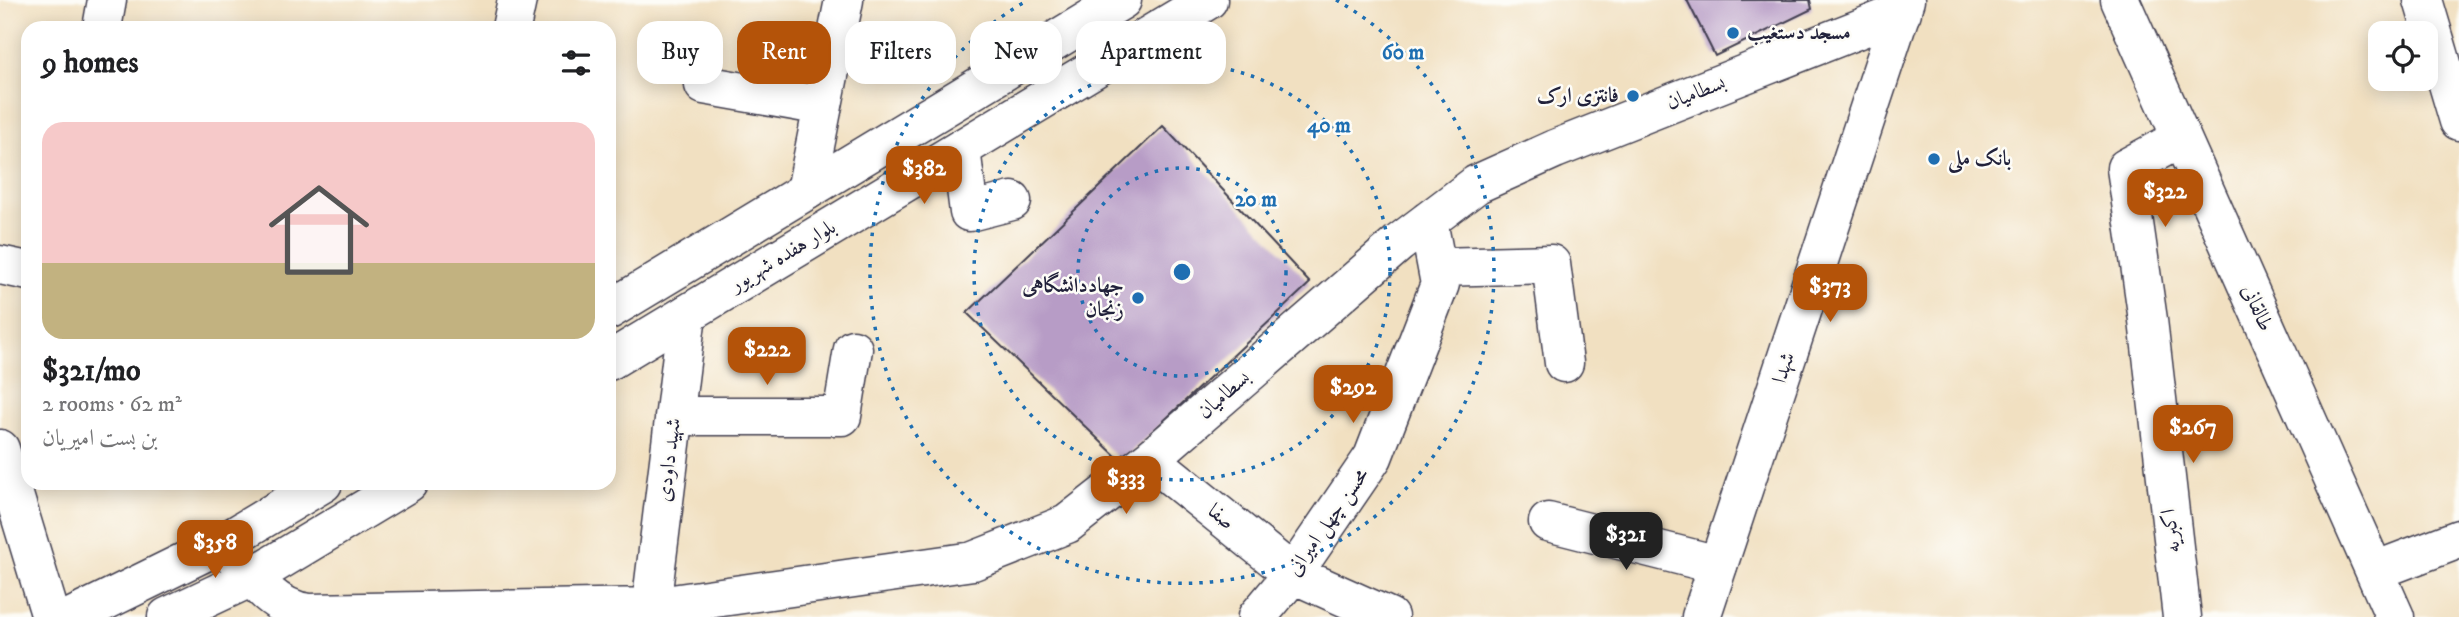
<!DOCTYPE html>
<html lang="en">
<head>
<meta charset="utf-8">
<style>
  :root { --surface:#fff; --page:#f2f2f2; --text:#202124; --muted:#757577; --accent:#b45309 }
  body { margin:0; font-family:"IM FELL DW Pica",Amiri,serif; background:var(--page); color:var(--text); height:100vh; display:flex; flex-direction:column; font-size:26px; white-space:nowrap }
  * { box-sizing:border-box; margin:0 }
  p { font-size:23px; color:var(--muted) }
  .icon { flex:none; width:38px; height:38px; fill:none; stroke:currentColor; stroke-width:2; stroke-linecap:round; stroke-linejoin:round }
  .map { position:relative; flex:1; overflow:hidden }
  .drawer { position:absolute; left:21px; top:21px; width:595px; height:469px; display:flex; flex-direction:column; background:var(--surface); border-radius:21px; box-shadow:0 4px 18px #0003 }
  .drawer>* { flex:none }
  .guide { position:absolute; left:637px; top:21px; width:665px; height:63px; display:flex; gap:14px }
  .fabs { position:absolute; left:2368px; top:21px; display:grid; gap:14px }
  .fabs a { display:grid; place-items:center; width:70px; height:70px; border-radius:14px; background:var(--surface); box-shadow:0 4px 18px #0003; font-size:35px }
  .price { position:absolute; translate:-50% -60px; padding:0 16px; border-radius:14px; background:var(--accent); color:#fff; font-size:23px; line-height:46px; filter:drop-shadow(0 2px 4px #0008) }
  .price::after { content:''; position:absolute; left:50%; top:42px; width:21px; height:16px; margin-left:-10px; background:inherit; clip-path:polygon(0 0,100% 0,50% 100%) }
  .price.on { background:#222; color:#fff }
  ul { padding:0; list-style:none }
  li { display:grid; align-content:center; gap:14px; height:371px; padding:0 21px }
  li span { display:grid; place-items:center; height:217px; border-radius:21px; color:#555 }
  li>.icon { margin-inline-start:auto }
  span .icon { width:126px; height:126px; fill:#fffc; stroke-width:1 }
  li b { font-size:30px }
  h2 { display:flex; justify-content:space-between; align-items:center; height:84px; padding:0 21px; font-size:30px }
  .chip { padding:0 24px; border-radius:21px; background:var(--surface); box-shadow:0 4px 18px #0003; font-size:24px; line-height:63px }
  .chip.on { background:var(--accent); color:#fff }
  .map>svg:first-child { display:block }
  .building { fill:#b79cc6 }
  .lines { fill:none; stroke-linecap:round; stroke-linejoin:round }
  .minor-casing { stroke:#413e4f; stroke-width:41 }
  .major-casing { stroke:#413e4f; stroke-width:41 }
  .minor { stroke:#fff; stroke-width:38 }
  .major { stroke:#fff; stroke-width:38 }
  .ring { fill:none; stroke:#1f6fb2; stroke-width:3.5; stroke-dasharray:3.5 7 }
  .poi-dot { fill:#1f6fb2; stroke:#fdfcf7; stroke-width:2.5 }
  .labels { text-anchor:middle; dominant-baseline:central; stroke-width:5; stroke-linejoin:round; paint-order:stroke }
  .poi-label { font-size:21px; font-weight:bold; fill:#22223b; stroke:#fdfcf7; text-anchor:start }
  .street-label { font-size:21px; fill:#22223b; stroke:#fdfcf7 }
  .centre { fill:#1f6fb2; stroke:#fdfcf7; stroke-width:3.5 }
  .ring-label { font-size:21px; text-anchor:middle; font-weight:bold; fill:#1f6fb2; stroke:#fdfcf7; stroke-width:5; stroke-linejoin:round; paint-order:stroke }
</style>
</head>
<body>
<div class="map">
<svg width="2459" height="617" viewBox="0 0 2459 617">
  <rect width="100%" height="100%" fill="#fdfcf7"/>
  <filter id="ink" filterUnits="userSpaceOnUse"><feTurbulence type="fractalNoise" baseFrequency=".0143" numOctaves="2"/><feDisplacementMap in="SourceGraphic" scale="14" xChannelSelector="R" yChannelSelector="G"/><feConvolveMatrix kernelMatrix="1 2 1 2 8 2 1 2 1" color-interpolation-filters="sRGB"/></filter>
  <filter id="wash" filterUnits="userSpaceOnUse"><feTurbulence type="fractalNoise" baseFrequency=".00686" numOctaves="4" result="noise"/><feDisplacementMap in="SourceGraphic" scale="28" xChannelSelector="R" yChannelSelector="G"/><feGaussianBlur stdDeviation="1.57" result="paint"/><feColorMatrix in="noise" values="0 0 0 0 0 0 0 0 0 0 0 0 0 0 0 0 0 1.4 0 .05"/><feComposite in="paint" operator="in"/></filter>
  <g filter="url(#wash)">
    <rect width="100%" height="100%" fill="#f1e0c1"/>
    <g id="blocks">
      <!-- building -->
      <path class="building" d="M1687,0h123l2,9 -97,47z
        M1163,126l147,157 -189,178 -154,-148z"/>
    </g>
  </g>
  <g filter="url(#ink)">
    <use href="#blocks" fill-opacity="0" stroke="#413e4f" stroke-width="2"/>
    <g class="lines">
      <!-- minor casing -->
      <g class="minor-casing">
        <path id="minor" d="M2120,0l275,617
          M2423,0l36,121
          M102,28l5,-28
          M511,28l6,-28
          M704,85l119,21
          M2181,138l-55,30 22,152 34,297
          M961,149l8,63 43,-11
          M806,191l38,-191
          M0,265l28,6
          M1437,267l114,-3 13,99
          M674,416h168l11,-67
          M0,449l51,168
          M1150,459l143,115 96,43
          M1548,522l170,43
          M223,543c23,27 48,66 86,70l342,-6 322,-46 94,-37 83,-65 249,-216 78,-59 78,-35 347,-137
          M2375,571l84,-32
          M651,607l36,-293
          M1257,617l36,-43 80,-117 67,-173 -12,-63"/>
      </g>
      <!-- major casing -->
      <g class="major-casing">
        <path id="major" d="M609,310l513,-310
          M609,361l599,-361
          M72,617l151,-74 100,-60
          M167,617l85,-40 156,-94
          M1701,617l204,-617"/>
      </g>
      <!-- minor -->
      <use href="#minor" class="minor"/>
      <!-- major -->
      <use href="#major" class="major"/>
    </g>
  </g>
  <!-- distance rings -->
  <g class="ring">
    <circle cx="1182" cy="272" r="104"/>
    <circle cx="1182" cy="272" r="208"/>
    <path d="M1336 0A312 312 0 1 1 1028 0"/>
  </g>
  <!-- markers -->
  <g class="poi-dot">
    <circle cx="1733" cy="33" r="7"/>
    <circle cx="1633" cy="96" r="7"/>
    <circle cx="1934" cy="159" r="7"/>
    <circle cx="1138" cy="298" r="7"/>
  </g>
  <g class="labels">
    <!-- poi labels -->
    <g class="poi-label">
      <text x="1747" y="33">مسجد دستغیب</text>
      <text x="1619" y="96" text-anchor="end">فانتزی ارک</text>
      <text x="1948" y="159">بانک ملی</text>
      <text x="1124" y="286" text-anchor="end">جهاددانشگاهی<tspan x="1124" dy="24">زنجان</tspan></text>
    </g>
    <!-- street labels -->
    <g class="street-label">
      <text transform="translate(1696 93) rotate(-21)">بسطامیان</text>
      <text transform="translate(783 256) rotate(-31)">بلوار هفده شهریور</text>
      <text transform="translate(2257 308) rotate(66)">طالقانی</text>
      <text transform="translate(1784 368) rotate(-72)">شهدا</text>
      <text transform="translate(1224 395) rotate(-41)">بسطامیان</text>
      <text transform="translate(669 460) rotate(-83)">شهید داودی</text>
      <text transform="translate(1221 517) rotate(39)">صفا</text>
      <text transform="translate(1328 522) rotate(-55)">محسن چهل امیرانی</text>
      <text transform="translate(2171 531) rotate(-97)">اکبریه</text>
    </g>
  </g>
  <circle cx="1182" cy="272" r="10" class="centre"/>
  <g class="ring-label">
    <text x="1403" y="59">60 m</text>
    <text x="1329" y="132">40 m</text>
    <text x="1256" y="206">20 m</text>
  </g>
</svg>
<div class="fabs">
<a><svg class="icon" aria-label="locate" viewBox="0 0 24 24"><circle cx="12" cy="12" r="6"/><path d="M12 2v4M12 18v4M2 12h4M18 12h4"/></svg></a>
</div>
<b class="price" style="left:924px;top:206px">$382</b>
<b class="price" style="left:2165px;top:229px">$322</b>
<b class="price" style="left:1830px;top:324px">$373</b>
<b class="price" style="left:767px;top:387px">$222</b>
<b class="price" style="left:1353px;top:425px">$292</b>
<b class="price" style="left:2193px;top:465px">$267</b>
<b class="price" style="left:1126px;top:516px">$333</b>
<b class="price on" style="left:1626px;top:572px">$321</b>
<b class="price" style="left:215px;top:580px">$358</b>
<div class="guide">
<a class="chip">Buy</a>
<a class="chip on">Rent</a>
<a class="chip">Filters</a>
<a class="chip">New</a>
<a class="chip">Apartment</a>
</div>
<section class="drawer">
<h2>9 homes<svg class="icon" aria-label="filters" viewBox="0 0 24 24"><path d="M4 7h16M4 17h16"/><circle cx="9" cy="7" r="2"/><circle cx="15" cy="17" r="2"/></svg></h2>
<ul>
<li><span style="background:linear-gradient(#f6c9c9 65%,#c2b280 0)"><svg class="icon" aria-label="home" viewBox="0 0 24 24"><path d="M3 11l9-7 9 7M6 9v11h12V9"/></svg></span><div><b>$321/mo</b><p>2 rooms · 62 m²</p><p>بن بست امیریان</p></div></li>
</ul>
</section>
</div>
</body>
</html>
